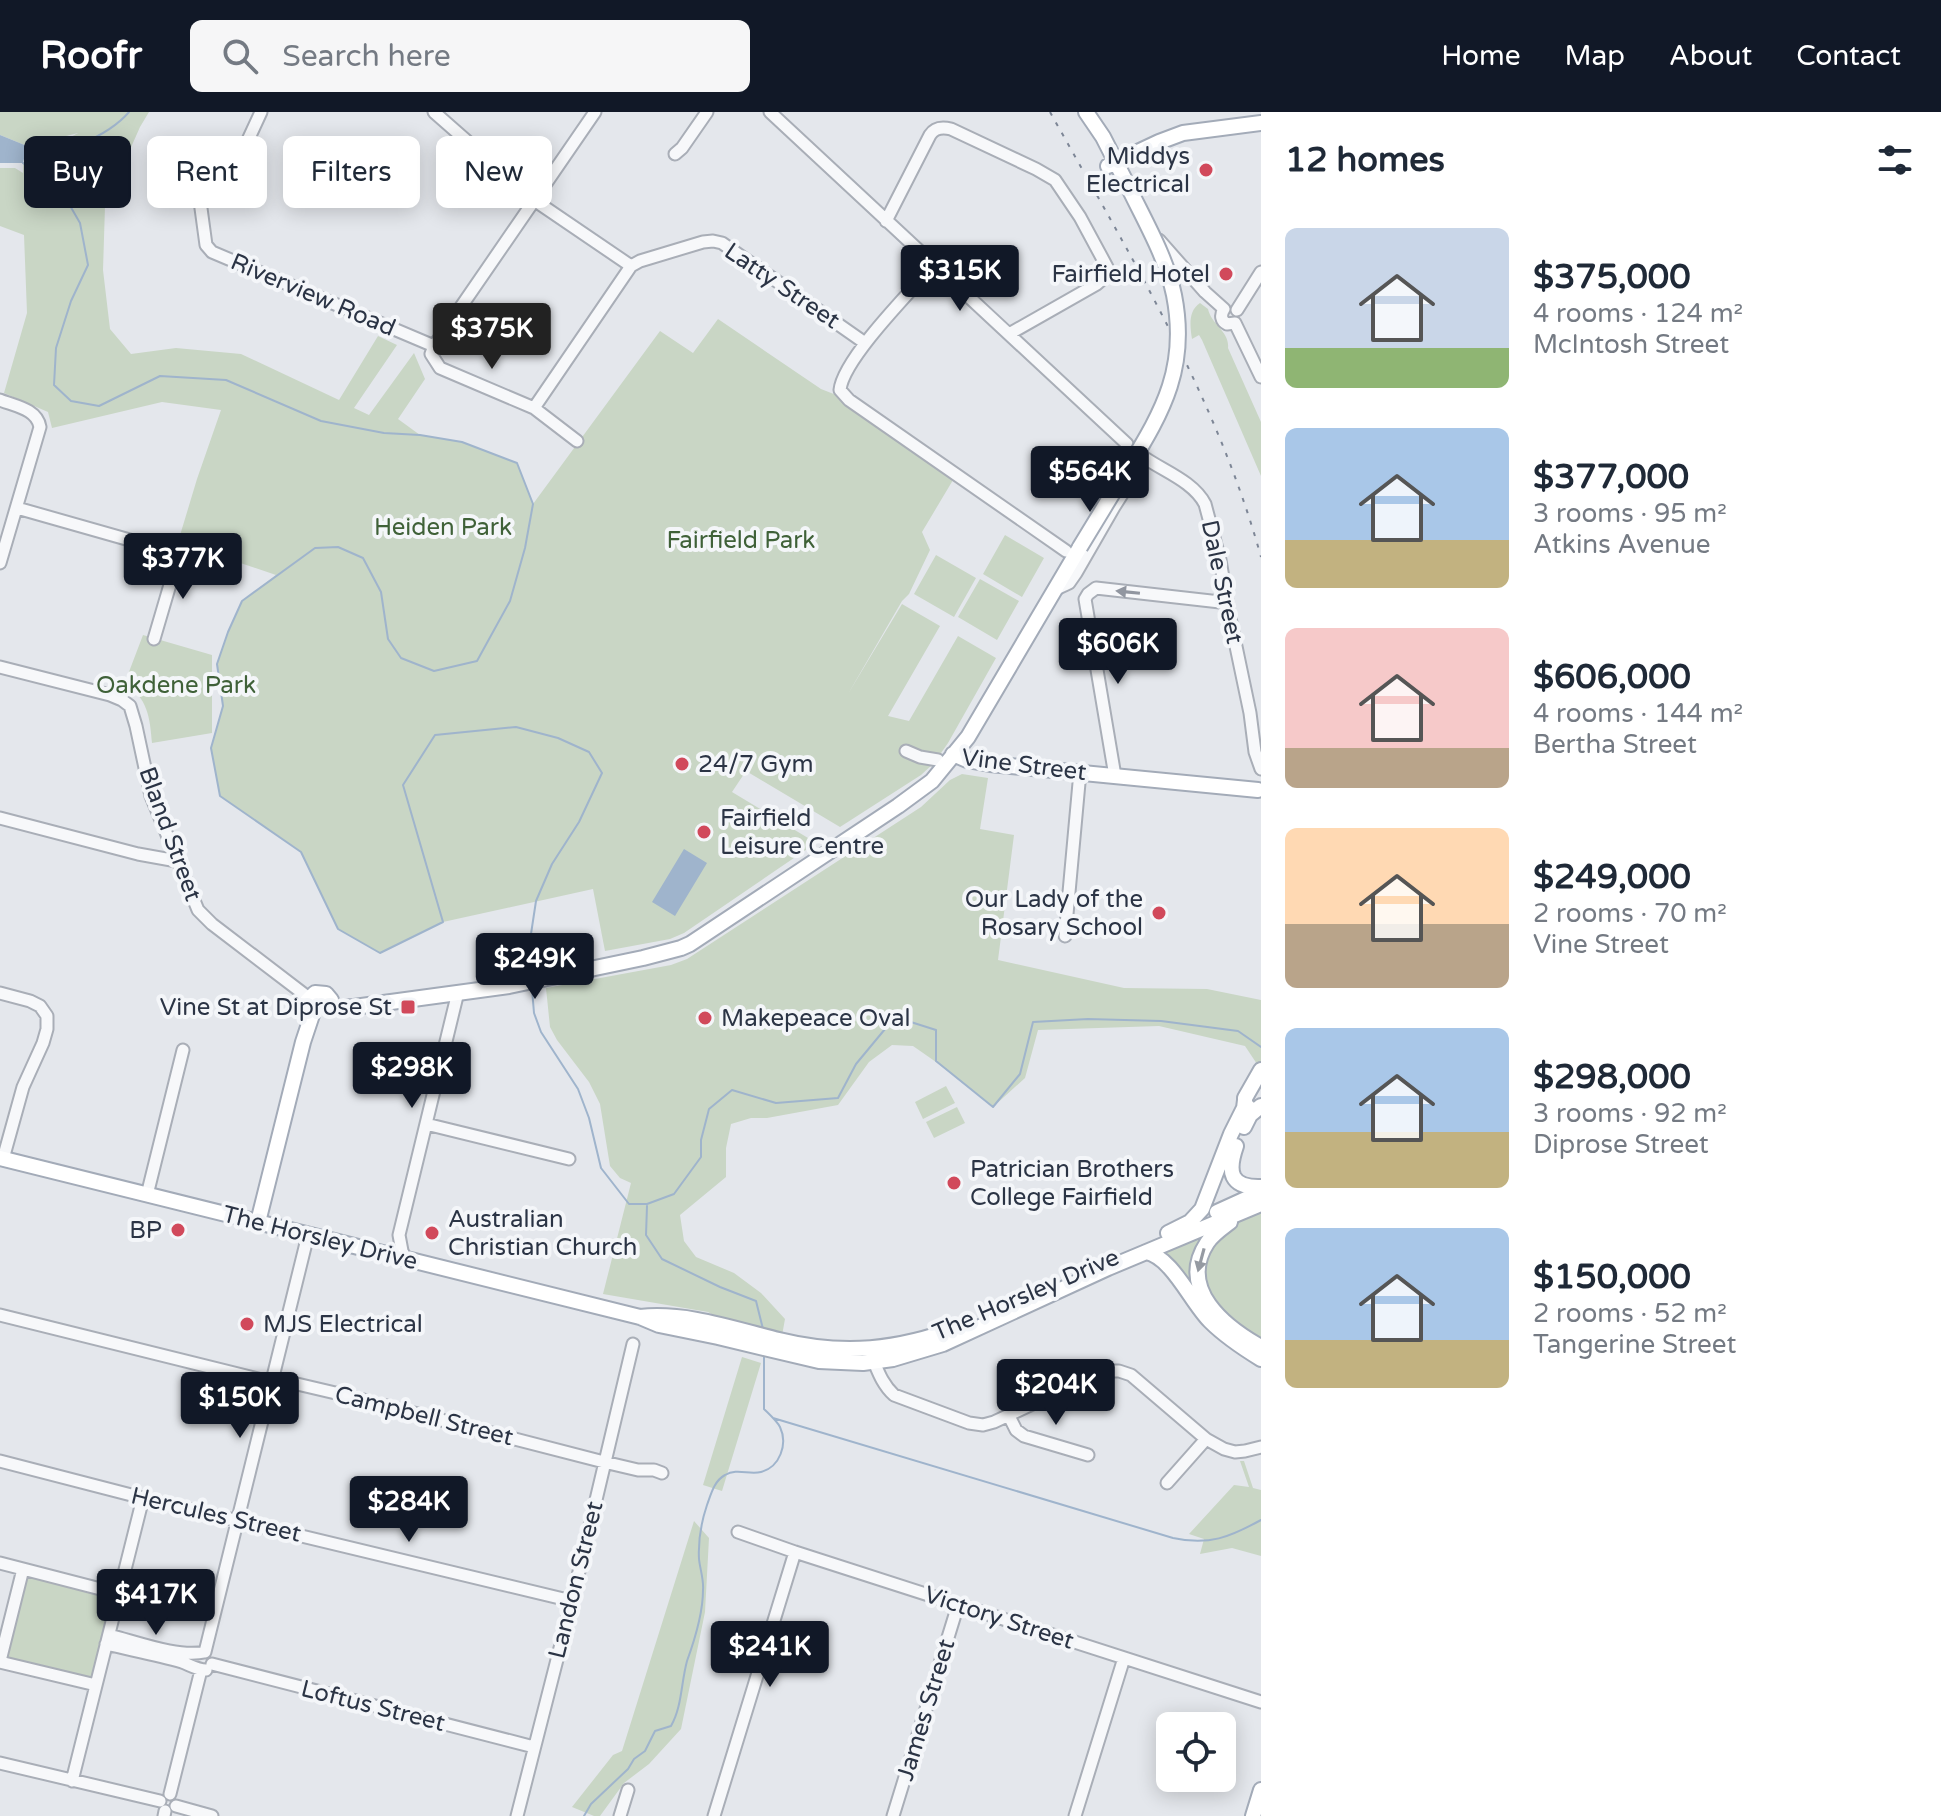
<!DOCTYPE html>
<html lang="en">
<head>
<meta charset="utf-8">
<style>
  :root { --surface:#fff; --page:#f6f6f7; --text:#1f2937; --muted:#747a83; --accent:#111827 }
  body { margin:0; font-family:"Varela Round",sans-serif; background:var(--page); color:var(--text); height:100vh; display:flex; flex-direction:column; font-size:30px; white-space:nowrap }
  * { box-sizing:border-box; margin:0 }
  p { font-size:26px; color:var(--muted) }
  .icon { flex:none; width:44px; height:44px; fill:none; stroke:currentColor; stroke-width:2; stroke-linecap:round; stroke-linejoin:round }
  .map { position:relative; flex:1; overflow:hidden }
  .drawer { display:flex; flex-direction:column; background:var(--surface); width:680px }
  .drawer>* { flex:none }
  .banner { position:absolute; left:24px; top:24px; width:760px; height:72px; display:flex; gap:16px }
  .tools { position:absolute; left:1156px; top:1600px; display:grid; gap:16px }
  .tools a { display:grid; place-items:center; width:80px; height:80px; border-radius:12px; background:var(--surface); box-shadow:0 4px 20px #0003; font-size:40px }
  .price { position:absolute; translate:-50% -68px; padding:0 18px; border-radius:8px; background:var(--accent); color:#fff; font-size:26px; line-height:52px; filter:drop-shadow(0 2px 4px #0008) }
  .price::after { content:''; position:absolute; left:50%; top:48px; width:24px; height:18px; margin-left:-12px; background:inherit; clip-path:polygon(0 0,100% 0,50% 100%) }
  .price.active { background:#222; color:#fff }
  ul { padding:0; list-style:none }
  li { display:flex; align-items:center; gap:24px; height:200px; padding:0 24px }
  li span { display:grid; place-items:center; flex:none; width:224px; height:160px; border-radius:12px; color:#555 }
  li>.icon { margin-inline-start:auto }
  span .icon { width:96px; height:96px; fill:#fffc; stroke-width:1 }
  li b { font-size:34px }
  h2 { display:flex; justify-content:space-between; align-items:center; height:96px; padding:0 24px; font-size:34px }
  .pill { padding:0 28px; border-radius:12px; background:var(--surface); box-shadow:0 4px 20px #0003; font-size:28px; line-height:72px }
  .pill.active { background:var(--accent); color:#fff }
  header { display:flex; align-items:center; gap:48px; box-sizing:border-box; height:112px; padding:0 40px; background:var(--accent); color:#fff }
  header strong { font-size:38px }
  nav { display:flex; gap:44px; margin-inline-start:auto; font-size:28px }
  .search { width:560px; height:72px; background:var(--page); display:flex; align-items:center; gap:20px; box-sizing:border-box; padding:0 28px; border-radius:12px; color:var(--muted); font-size:30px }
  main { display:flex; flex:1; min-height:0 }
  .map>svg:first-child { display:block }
  .green { fill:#c9d6c5 }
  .water { fill:#9fb4cc }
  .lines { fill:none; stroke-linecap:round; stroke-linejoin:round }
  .stream { stroke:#9fb4cc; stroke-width:2 }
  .minor-casing { stroke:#a9aeb7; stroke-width:15 }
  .major-casing { stroke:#a3abb8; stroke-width:18 }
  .minor { stroke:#f7f8fa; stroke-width:11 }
  .major { stroke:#fff; stroke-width:14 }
  .rail { stroke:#7d8696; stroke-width:2; stroke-dasharray:4 8; stroke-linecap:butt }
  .major-bridge-casing { stroke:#a3abb8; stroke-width:18; stroke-linecap:butt }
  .major-bridge { stroke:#fff; stroke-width:14 }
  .oneway { fill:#9196a0 }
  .oneway2 { fill:#959aa2 }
  .poi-dot { fill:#d1495b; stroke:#f4f6f9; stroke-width:3 }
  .labels { text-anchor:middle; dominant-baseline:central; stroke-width:8; stroke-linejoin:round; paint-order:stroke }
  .poi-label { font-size:24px; fill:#2b3445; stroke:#f4f6f9; text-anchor:start }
  .street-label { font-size:24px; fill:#2b3445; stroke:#f4f6f9 }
  .park-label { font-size:24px; fill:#3f6138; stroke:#f4f6f9 }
</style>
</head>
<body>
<header>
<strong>Roofr</strong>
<div class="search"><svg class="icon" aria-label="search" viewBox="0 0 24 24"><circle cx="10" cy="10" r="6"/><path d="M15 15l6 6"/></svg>Search here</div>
<nav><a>Home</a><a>Map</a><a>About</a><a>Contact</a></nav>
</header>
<main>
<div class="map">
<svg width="1261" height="1704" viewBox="0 0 1261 1704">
  <rect width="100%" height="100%" fill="#e4e7ec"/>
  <!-- green -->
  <path class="green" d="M0,0h149l-9,15 -35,79 -2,64 7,59 21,25 45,-6 65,6 98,46 39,-64 19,9 -43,63 15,7 45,-62 11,26 -27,40 22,16 42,7 55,21 16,41 127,-173 33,22 25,-34 103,70 28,11 107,75 -34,57 8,18 -21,44 -7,7 -54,93 54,-90 38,22 -52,90 21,5 49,-85 38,22 -48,85 -14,20 -13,12 -81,52 -94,-56 -14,21 81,49v4l-129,88 -14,6 -65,12 -12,-62 -150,33 -63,31 -42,-24 -37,-77 -81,-56 -9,-48 12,-42 -6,-42 11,-32 14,-31 34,-26 -98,-33 19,-63 24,-69 -59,-8 -110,26 -4,-16 -44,-19 23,-80 -3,-78 -24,-9v-58h15l8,5v-10l55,-30 -51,13 -27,-11z
    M1200,191l8,6c3,15 22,23 20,39l33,74v54l-59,-136 -3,-5 -7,4c-2,-13 -4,-28 8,-36z
    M1005,423l39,23 -22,39 -39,-23z
    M936,443l40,23 -22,39 -40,-23z
    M980,467l39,22 -22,39 -39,-23z
    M143,523l69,20v78l-60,10c-2,-24 -4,-47 -28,-58z
    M962,662l26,4 -8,51 34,6 -16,125 126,28 83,1 54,11v63l-2,4 -14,-21 -86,-20 -121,4 -13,48 -32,29 -57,-45 -23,-16 -21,-1 -23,17 -31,43 -71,13h-16l-20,6 -5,24v29l-46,38 4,26 12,16 38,16 27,20 24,26 -4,22 -44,-12 -29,-17 -105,-18 28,-111 -11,-5 -10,-12 -10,-62 -11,-22 -32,-42 -7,-13 -4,-39 125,-23 16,-6 234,-152 29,-27z
    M946,974l9,17 -32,16 -8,-17z
    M957,995l8,16 -31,15 -8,-16z
    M1261,1096v130c-22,-13 -62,-38 -61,-68 1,-13 12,-24 20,-32 11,-12 28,-21 41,-30z
    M1200,1126l1,1 -5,12 3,46 -36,-44z
    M742,1245l19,6 -39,128 -19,-6z
    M1240,1349h4l9,27 8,2v66l-29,-8 -32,6 4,-15 -15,-5 45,-49 15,2z
    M694,1409l15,17 -4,74 -24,117 -32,35 -25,19 -24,33h-6l-22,-9 41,-52 9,-4z
    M27,1464l86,22 -20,83 -87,-23z"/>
  <!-- water -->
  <path class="water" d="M0,23l27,11 -4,17h-23z
    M684,737l23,14 -32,53 -23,-14z"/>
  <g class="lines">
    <!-- stream -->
    <path class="stream" d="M23,51l42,34 15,26 8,42 -17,36 -15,47 -2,37 17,16 28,5 61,-30 66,4 95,41 63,12 36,2 42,7 55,21 16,41 -8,44 -15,53 -33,60 -43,10 -33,-13 -13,-19 -7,-47 -18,-34 -25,-11 -23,1 -73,53 -14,31 -11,32 6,42 -12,42 9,48 81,56 37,77 42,24 63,-31 -40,-137 32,-50 81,-8 42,11 31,14 13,21 -23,49 -27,42 -16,37 -7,46 -1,16 2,12
      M24,51c34,-10 81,-23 105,-51
      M532,877l2,24 7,19 37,57 11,29 12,50 28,36h18l27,-10 27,-37v-17l8,-31 23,-19 44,13 62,-5 18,-34 39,-47 41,13v31l57,46 27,-33 13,-52 55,-3 73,2 77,10 23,16
      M647,1094l-1,29 16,24 58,28 36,14 7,28
      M773,1306l400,120c36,8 57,-1 88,-18
      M584,1704l7,-12 37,-35 6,-10 11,-8 10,-20 16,-5c11,-19 10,-43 16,-65 8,-22 16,-47 16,-71 1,-10 -3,-21 -4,-31 -1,-18 2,-36 8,-54 4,-11 7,-24 18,-30 12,-7 24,0 36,-3 19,-5 27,-28 19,-45 -3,-6 -11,-13 -16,-18v-54"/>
    <!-- minor casing -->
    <g class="minor-casing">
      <path id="minor" d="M261,0l-25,54 -32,24 -4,11 6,44 6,7 222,94
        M434,0l100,88 97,66
        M770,0l357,332
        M675,42l7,-6 25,-36
        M886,109l44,-86c5,-8 13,-8 21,-6l85,40 19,11 25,37 27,50 -1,9 -9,8 -88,50
        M1159,128l46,52 19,17
        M934,153c-22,25 -91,94 -94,125l9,10 217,151
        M1224,197c-4,6 -3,12 3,15l8,-1
        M1237,198l24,-38
        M1235,211l26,54
        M0,288c15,6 37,9 40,27l-40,136
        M534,296l97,-142 9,-5 63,-19 10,-1 9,2 143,100
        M577,329l-43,-33 -94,-40 -9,-14 3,-8 161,-234
        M1142,344c21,15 51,25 63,48l15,56 9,53 21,100 5,39 6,17
        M17,396l162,46 46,16
        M1054,478l15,-7 7,-10 38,-66 31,-49
        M154,527l25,-85
        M0,555l110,28 12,5 8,6 6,20 15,70 47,114 14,14 97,74
        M906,639l14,6 18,3
        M1115,664l-30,-177 3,-5 8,-6 124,14 7,-1
        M0,706l138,36 39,7
        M1065,824l15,-164
        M0,881l30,8 10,5 7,10v13l-4,14 -20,44 -20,72
        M426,1012l143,35
        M147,1083l36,-145
        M406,1147l-4,-8 -3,-16 59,-243
        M0,1203l262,65h18l64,15 260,67 34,8h16l8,3
        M872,1245c6,14 10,27 22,38l75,28 14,2 11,-3 100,-47 12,-4h13l12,4 75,64 18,10 11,3 10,-1 16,-4
        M1009,1304l7,14 8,6 64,19
        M0,1349l143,37 429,103
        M1167,1371l39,-44
        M738,1420l57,20 466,150
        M0,1451l120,31
        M109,1523c28,7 69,23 96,17
        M106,1532c25,6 51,11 76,18 8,3 16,8 24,8
        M205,1540l103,-417
        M0,1549l23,-92
        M0,1550l96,23
        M212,1552l322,83
        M0,1651l160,38
        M72,1669l71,-283
        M170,1682l31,-124
        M176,1694l36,10
        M164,1704l1,-5
        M517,1704l55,-215 61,-257
        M620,1704l8,-26
        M714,1704l81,-264
        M893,1704l65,-211
        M1075,1704l49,-158"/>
    </g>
    <!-- major casing -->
    <g class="major-casing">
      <path id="major" d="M1086,0l17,25 23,45
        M1108,54l51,-24 24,-9 78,-10
        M953,642l14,6 23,4 268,26
        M331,896l23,-1 155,-21 134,-28 38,-10 9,-4 208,-138 34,-25 36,-44 112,-190
        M312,903l-5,-6v-8l8,-8 11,1 5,6v8
        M1249,996l-4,-4v-6l16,-28
        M1244,1015l6,-12 11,-9
        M1236,1034c-9,26 -6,42 25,41
        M0,1046l640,159 19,8 59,12 101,24 44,2 30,-4 50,-15 165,-76 153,-64
        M1217,1100l44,-20
        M258,1110l45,-180 9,-27
        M1230,1110c-8,6 -18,13 -23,21 -30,46 18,84 54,104
        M1168,1121l22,-11 12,-13 29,-75 13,-26 1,-8
        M1146,1140c26,5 45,50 64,69 15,15 33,27 51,38
        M640,1205c47,-5 94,12 139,23 65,16 119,10 181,-13
        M1253,1704l8,-26"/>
    </g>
    <!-- minor -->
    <use href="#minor" class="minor"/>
    <!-- major -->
    <use href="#major" class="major"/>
    <!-- rail -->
    <path class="rail" d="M1050,0c80,143 167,286 211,445"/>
    <!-- major-bridge casing -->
    <g class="major-bridge-casing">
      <path id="major-bridge" d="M1080,435c16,-26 32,-53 48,-79 36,-58 60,-102 46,-173 -8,-39 -31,-77 -48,-113"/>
    </g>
    <!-- major-bridge -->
    <use href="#major-bridge" class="major-bridge"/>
  </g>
  <!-- one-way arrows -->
  <defs><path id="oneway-solid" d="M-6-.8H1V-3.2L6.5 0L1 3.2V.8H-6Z" transform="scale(2)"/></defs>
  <use class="oneway" href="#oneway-solid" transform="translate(1128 480) rotate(-174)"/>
  <use class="oneway2" href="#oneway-solid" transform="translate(1201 1148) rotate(105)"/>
  <!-- markers -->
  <g class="poi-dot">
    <circle cx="1206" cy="58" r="8"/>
    <circle cx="1226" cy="162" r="8"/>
    <circle cx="682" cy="652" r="8"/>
    <circle cx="704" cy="720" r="8"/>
    <circle cx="1159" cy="801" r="8"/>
    <rect x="400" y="887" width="16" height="16" rx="4"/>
    <circle cx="705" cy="906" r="8"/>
    <circle cx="954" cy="1071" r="8"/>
    <circle cx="178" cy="1118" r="8"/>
    <circle cx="432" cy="1121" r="8"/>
    <circle cx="247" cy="1212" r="8"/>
  </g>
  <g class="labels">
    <!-- poi labels -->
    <g class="poi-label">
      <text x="1190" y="44" text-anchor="end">Middys<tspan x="1190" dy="28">Electrical</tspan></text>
      <text x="1210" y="162" text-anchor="end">Fairfield Hotel</text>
      <text x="698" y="652">24/7 Gym</text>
      <text x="720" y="706">Fairfield<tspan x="720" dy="28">Leisure Centre</tspan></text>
      <text x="1143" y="787" text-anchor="end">Our Lady of the<tspan x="1143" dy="28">Rosary School</tspan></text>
      <text x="392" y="895" text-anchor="end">Vine St at Diprose St</text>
      <text x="721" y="906">Makepeace Oval</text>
      <text x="970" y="1057">Patrician Brothers<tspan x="970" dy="28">College Fairfield</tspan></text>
      <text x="448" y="1107">Australian<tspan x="448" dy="28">Christian Church</tspan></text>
      <text x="162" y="1118" text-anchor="end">BP</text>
      <text x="263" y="1212">MJS Electrical</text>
    </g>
    <!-- street labels -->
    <g class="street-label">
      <text transform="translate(782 174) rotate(34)">Latty Street</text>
      <text transform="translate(313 183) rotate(23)">Riverview Road</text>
      <text transform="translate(1222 470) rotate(78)">Dale Street</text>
      <text transform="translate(1024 653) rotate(7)">Vine Street</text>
      <text transform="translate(170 722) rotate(70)">Bland Street</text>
      <text transform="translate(320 1126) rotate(14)">The Horsley Drive</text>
      <text transform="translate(1026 1183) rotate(-23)">The Horsley Drive</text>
      <text transform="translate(424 1304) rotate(14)">Campbell Street</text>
      <text transform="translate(216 1403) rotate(13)">Hercules Street</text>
      <text transform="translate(576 1468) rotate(-76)">Landon Street</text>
      <text transform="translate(999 1506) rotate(18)">Victory Street</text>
      <text transform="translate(373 1594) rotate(14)">Loftus Street</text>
      <text transform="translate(926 1598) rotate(-73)">James Street</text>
    </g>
    <!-- park labels -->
    <g class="park-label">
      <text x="443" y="415">Heiden Park</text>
      <text x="741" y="428">Fairfield Park</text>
      <text x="176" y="573">Oakdene Park</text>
    </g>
  </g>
</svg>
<div class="tools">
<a><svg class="icon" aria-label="locate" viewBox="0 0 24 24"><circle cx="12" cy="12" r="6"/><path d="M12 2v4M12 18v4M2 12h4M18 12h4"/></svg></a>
</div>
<b class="price" style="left:960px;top:201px">$315K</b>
<b class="price active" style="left:492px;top:259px">$375K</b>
<b class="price" style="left:1090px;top:402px">$564K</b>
<b class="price" style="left:183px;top:489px">$377K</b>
<b class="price" style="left:1118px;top:574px">$606K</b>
<b class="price" style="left:535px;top:889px">$249K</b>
<b class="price" style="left:412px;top:998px">$298K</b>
<b class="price" style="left:1056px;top:1315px">$204K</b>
<b class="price" style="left:240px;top:1328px">$150K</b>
<b class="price" style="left:409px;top:1432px">$284K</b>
<b class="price" style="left:156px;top:1525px">$417K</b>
<b class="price" style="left:770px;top:1577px">$241K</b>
<div class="banner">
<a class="pill active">Buy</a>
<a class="pill">Rent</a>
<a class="pill">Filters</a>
<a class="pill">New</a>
</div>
</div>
<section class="drawer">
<h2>12 homes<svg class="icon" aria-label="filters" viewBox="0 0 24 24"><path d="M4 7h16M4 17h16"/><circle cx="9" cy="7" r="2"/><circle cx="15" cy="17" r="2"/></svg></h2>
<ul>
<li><span style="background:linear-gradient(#c9d6e8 75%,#8fb573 0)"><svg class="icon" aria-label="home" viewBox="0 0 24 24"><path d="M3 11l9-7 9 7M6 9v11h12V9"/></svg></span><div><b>$375,000</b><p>4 rooms · 124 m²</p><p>McIntosh Street</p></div></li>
<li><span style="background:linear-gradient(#a9c7e8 70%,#c2b280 0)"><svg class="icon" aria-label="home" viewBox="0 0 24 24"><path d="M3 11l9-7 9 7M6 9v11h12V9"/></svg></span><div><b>$377,000</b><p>3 rooms · 95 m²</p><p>Atkins Avenue</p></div></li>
<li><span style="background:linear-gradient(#f6c9c9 75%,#b9a48a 0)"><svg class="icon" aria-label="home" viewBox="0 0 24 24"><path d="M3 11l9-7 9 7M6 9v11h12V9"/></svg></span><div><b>$606,000</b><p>4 rooms · 144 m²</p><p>Bertha Street</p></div></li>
<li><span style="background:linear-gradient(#ffd9b3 60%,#b9a48a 0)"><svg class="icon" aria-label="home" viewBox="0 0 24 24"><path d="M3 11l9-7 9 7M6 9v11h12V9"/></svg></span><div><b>$249,000</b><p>2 rooms · 70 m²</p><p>Vine Street</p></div></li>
<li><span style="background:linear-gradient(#a9c7e8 65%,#c2b280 0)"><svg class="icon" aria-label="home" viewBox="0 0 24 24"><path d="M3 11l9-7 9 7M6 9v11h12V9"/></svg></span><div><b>$298,000</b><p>3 rooms · 92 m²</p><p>Diprose Street</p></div></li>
<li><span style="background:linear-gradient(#a9c7e8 70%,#c2b280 0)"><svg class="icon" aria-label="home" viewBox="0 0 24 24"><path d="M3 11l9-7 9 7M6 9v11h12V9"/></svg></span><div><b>$150,000</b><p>2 rooms · 52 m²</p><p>Tangerine Street</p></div></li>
</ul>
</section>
</main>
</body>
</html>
